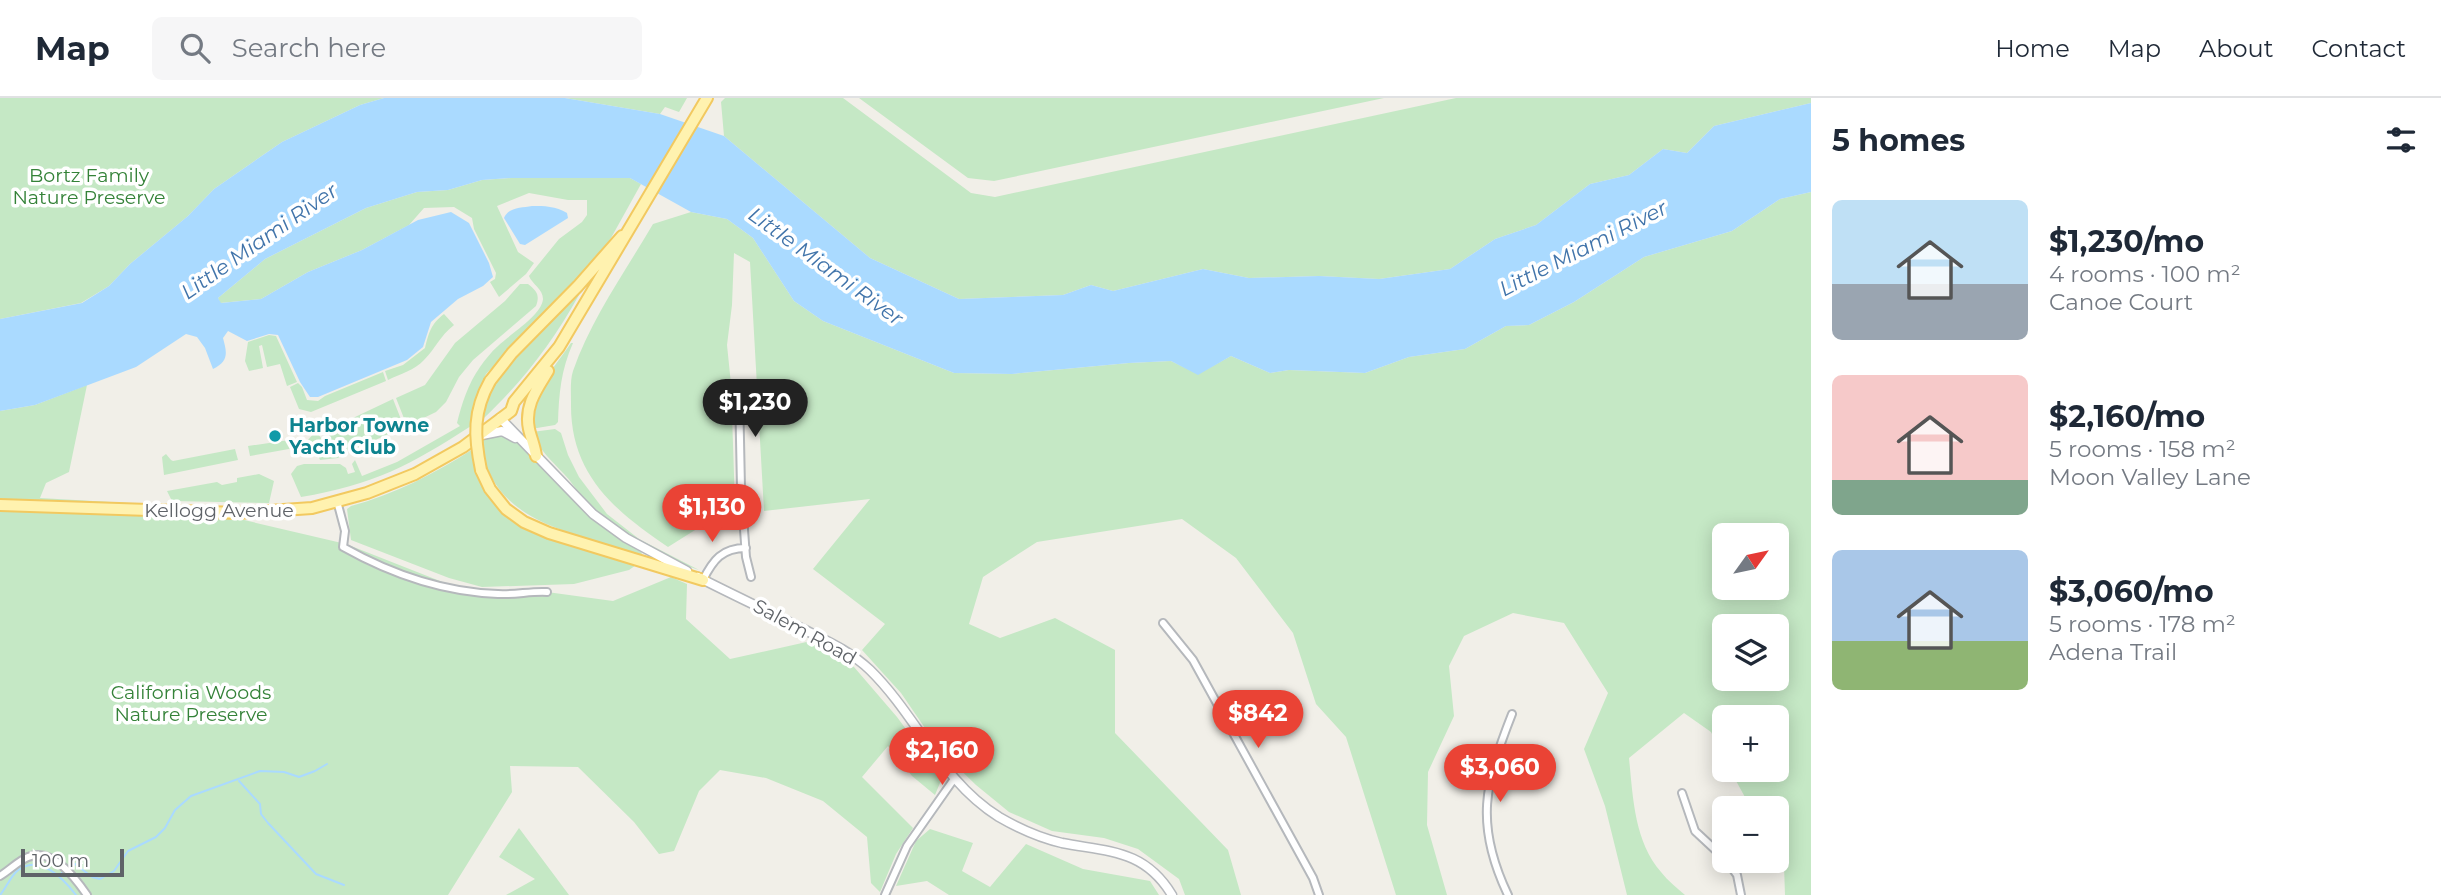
<!DOCTYPE html>
<html lang="en">
<head>
<meta charset="utf-8">
<style>
  :root { --surface:#fff; --page:#f6f6f7; --text:#1f2937; --muted:#747a83; --line:#e0e1e3; --accent:#ea4335 }
  body { margin:0; font-family:Montserrat,sans-serif; background:var(--page); color:var(--text); height:100vh; display:flex; flex-direction:column; font-size:26px; white-space:nowrap }
  * { box-sizing:border-box; margin:0 }
  p { font-size:23px; color:var(--muted) }
  .icon { flex:none; width:38px; height:38px; fill:none; stroke:currentColor; stroke-width:2; stroke-linecap:round; stroke-linejoin:round }
  .map { position:relative; flex:1; overflow:hidden }
  .details { display:flex; flex-direction:column; background:var(--surface); width:630px }
  .details>* { flex:none }
  .needle { width:46px; rotate:57deg }
  .buttons { position:absolute; left:1712px; top:425px; display:grid; gap:14px }
  .buttons a { display:grid; place-items:center; width:77px; height:77px; border-radius:10px; background:var(--surface); box-shadow:0 4px 18px #0003; font-size:35px }
  .scale { position:absolute; left:21px; bottom:18px; width:103px; box-sizing:border-box; padding-left:7px; border:4px solid #5f6368; border-top:0; font-size:19px; line-height:24px; white-space:nowrap; color:#5f6368; -webkit-text-stroke:5px #fff; paint-order:stroke }
  .price { position:absolute; translate:-50% -60px; padding:0 16px; border-radius:24px; background:var(--accent); color:#fff; font-size:23px; line-height:46px; filter:drop-shadow(0 2px 4px #0008) }
  .price::after { content:''; position:absolute; left:50%; top:42px; width:21px; height:16px; margin-left:-10px; background:inherit; clip-path:polygon(0 0,100% 0,50% 100%) }
  .price.selected { background:#222; color:#fff }
  ul { padding:0; list-style:none }
  li { display:flex; align-items:center; gap:21px; height:175px; padding:0 21px }
  li span { display:grid; place-items:center; flex:none; width:196px; height:140px; border-radius:10px; color:#555 }
  li>.icon { margin-inline-start:auto }
  span .icon { width:84px; height:84px; fill:#fffc; stroke-width:1 }
  li b { font-size:30px }
  h2 { display:flex; justify-content:space-between; align-items:center; height:84px; padding:0 21px; font-size:30px }
  header { display:flex; align-items:center; gap:42px; box-sizing:border-box; height:98px; padding:0 35px; background:var(--surface); border-bottom:2px solid var(--line) }
  header strong { font-size:33px }
  nav { display:flex; gap:38px; margin-inline-start:auto; font-size:24px }
  .search { width:490px; height:63px; background:var(--page); display:flex; align-items:center; gap:18px; box-sizing:border-box; padding:0 24px; border-radius:10px; color:var(--muted); font-size:26px }
  main { display:flex; flex:1; min-height:0 }
  .map>svg:first-child { display:block }
  .green { fill:#c5e8c5; fill-rule:evenodd }
  .water { fill:#aadaff }
  .lines { fill:none; stroke-linecap:round; stroke-linejoin:round }
  .stream { stroke:#aadaff; stroke-width:2 }
  .minor-casing { stroke:#b5b8bc; stroke-width:10 }
  .tertiary-casing { stroke:#b5b8bc; stroke-width:11 }
  .primary-casing { stroke:#f2c960; stroke-width:14 }
  .minor { stroke:#fff; stroke-width:6 }
  .tertiary { stroke:#fff; stroke-width:8 }
  .primary { stroke:#fff2af; stroke-width:10 }
  .primary-bridge-casing { stroke:#f2c960; stroke-width:14; stroke-linecap:butt }
  .primary-bridge { stroke:#fff2af; stroke-width:10 }
  .culture-dot { fill:#0f9aa8; stroke:#fff; stroke-width:2.5 }
  .labels { text-anchor:middle; dominant-baseline:central; stroke-width:7; stroke-linejoin:round; paint-order:stroke }
  .park-label { font-size:19px; fill:#348238; stroke:#fff }
  .culture-label { font-size:19px; font-weight:bold; fill:#0d838f; stroke:#fff; text-anchor:start }
  .street-label { font-size:19px; fill:#5f6368; stroke:#fff }
  .water-label { font-size:21px; font-style:italic; fill:#4174aa; stroke:#fff }
</style>
</head>
<body>
<header>
<strong>Map</strong>
<div class="search"><svg class="icon" aria-label="search" viewBox="0 0 24 24"><circle cx="10" cy="10" r="6"/><path d="M15 15l6 6"/></svg>Search here</div>
<nav><a>Home</a><a>Map</a><a>About</a><a>Contact</a></nav>
</header>
<main>
<div class="map">
<svg width="1811" height="797" viewBox="0 0 1811 797">
  <rect width="100%" height="100%" fill="#f1efe8"/>
  <!-- green -->
  <path class="green" d="M0,0h384l-24,7 -78,37 -68,47 -26,27 -58,48 -21,22 -28,17 -81,16z
    M565,0h122l-8,14 -14,-5 -5,7z
    M725,0h118l128,95 24,4 461,-99h355v5l-97,23 -27,27 -24,-4 -34,26 -39,9 -54,41 -41,14 -45,30 -71,10 -60,-3 -70,2 -46,-9 -90,22 -22,-6 -28,10 -104,4 -89,-41 -146,-122 -3,-34z
    M859,0h525l-390,83 -26,-3z
    M511,80h119l11,6 -30,54 -17,22 -108,114 -9,23 -6,29c-60,39 -98,59 -170,71l-10,-23 6,-8 7,-2h36l6,4 2,6 7,-2 -3,-8 3,-4 7,16 35,-14 63,-36 -3,-3c5,-20 11,-39 23,-56 5,-7 11,-15 18,-21 11,-11 44,-31 45,-47 0,-10 -11,-15 -14,-23l30,-37 23,-17 5,-7v-15h-19l-39,-7 -32,13 21,46 16,11 -8,11 -27,23 -9,-15 5,-3 1,-6 -22,-44 -2,-11 -18,-11 -30,1 -15,17 -47,25 -54,22 -47,27 -41,4 -2,-5 47,-39 101,-51 51,-16 31,-2 34,-10z
    M1811,94v703h-26l-1,-29 -8,-14v-44h-25l-21,-38h46v-52h-52v40l-13,-26 -27,-19 -55,45c4,39 5,83 32,114 7,9 16,16 24,23h-58l-22,-89 -21,-57 24,-56 -44,-70 -51,-10 -49,23 -15,30 5,50 -26,56 -1,53 20,70h-51l-50,-158 -30,-33 -23,-71 -57,-75 -54,-39 -145,23 -54,35 -14,47 31,14 55,-20 60,32v83l113,117 13,45h-56l-6,-16 -41,-30 -34,-11 -52,-7 -43,-19 -33,-27 -36,-35 -39,-57 -39,-43 23,-26 -72,-55 57,-70 -106,12 -14,-249 -16,-9 -2,52 -5,40 4,39 4,121 -67,42c-55,-37 -98,-74 -97,-144 0,-10 -1,-23 2,-32 18,-52 52,-99 80,-147l38,-12 36,7 26,19 41,63 29,20 131,52 58,1 117,-11 42,-2 27,13 33,-18 39,17 19,-3 76,3 44,-16 56,-8 41,-23 23,-1 45,-23 70,-45 88,-26 48,-32zM1724,438h52v52h-52zM1724,528h52v53h-52z
    M520,186h8c9,7 12,11 8,22l-63,54 -14,17 -13,25 -10,10 -29,14 -11,-28 29,-13 30,-42 50,-42z
    M576,195l3,2c-26,47 -56,86 -95,123l-3,-3 4,-13 16,-32z
    M444,216l10,11c-15,12 -18,23 -30,35 -9,10 -24,14 -36,20l-3,-9 18,-6 22,-17c4,-16 6,-24 19,-34z
    M269,237l7,1 21,46 -10,4 -7,-22 -13,3 -5,-22 -3,1 4,22 -14,3 -4,-10 3,-19z
    M571,245h2c-12,27 -14,50 -15,79l-3,3 -24,4c-5,-32 24,-62 40,-86z
    M383,274l3,9 -75,31 -12,-3 -9,-22 8,-4 4,4 5,13 11,1 7,-5z
    M87,287l-18,87 -23,11 -6,15 106,6 85,13 115,27 99,39 31,7 71,2 66,9 58,-24 16,7 -1,35 44,40 81,-18 43,26 43,50 45,61 -7,17 -23,-19 -24,-30 -26,31 51,51 -17,26 -16,38 -9,-9 -4,-46 -44,-36 -57,-23 -46,-8 -21,21 -25,60 -15,3 -25,-32 -56,-55 -68,-1 2,26 -64,103h-448v-484l35,-6z
    M393,301l11,28 -51,23 -5,-1 -10,9 -18,2 -2,-5 16,-28z
    M555,331l6,4 7,22 11,22 28,37 32,25 60,31c-34,-11 -96,-47 -118,-74 -6,-8 -10,-15 -17,-22 -12,-13 -26,-25 -32,-42z
    M316,333l5,7 -4,12 -6,4 -10,-4 -1,-3 -50,9 -2,-10 48,-7 11,2z
    M498,336l2,3 2,-3 12,5c42,45 76,81 128,114l-1,2c-65,-23 -150,-30 -160,-113l8,-6z
    M235,351l3,11 -74,15 -2,-18 4,-3 5,6 2,1z
    M473,351l36,66 130,48 -10,7 -55,14 -92,3 -33,-9 -98,-38 -4,-31 4,-3c44,-12 83,-32 122,-57z
    M259,376l15,7 -5,22 -97,-2 -5,-10 50,-9 5,3 15,-3v-4z
    M519,730l50,67h-63l29,-16 -36,-22z
    M930,731l43,14 -11,28 28,16 36,-43 57,25 67,12 9,14h-210l-22,-14 -31,5 20,-45z"/>
  <!-- water -->
  <path class="water" d="M384,0h181l95,16 64,22 146,122 89,41 104,-4 28,-10 22,6 90,-22 46,9 70,-2 60,3 71,-10 45,-30 41,-14 54,-41 39,-9 34,-26 24,4 27,-27 97,-23v89l-31,7 -48,32 -88,26 -70,45 -45,23 -23,1 -41,23 -56,8 -44,16 -76,-3 -19,3 -39,-17 -33,19 -27,-14 -42,2 -117,11 -58,-1 -131,-52 -29,-20 -41,-63 -26,-19 -36,-7 -61,-34h-119l-29,2 -34,10 -31,2 -51,16 -101,51 -47,39 3,5 40,-4 47,-27 54,-22 56,-30 33,-8 18,11 20,40 4,14 -10,9 -25,13 -27,23 -8,25 -16,13 -89,37h-8l-10,-15 -22,-47 -9,-1 -22,7 -19,-10 -5,7c4,15 6,23 -10,31l-8,-21 -8,-11 -11,-3 -50,33 -101,38 -35,6v-92l82,-16 27,-17 21,-22 58,-48 26,-27 68,-47 78,-37z
    M532,108c12,0 24,0 35,7l1,5 -43,27 -5,-1 -16,-26c4,-11 18,-10 28,-12z"/>
  <g class="lines">
    <!-- stream -->
    <path class="stream" d="M239,683l21,23 1,10 7,9 48,51 28,11
      M69,768l6,-2 17,13 8,2 14,-8 14,-20 28,-14 9,-9 10,-18 16,-14 69,-25 24,1 15,5 16,-6 12,-7
      M59,778l6,-6
      M0,797c6,-7 10,-17 16,-23 22,-20 47,6 60,23"/>
    <!-- minor casing -->
    <g class="minor-casing">
      <path id="minor" d="M739,293l2,97 5,69 5,20
        M337,403l8,30 -2,16c48,27 99,45 155,47 17,1 33,-3 49,-2
        M703,482c10,-20 19,-32 43,-32
        M1163,525l30,37 120,218 6,17
        M1682,695l13,38 29,27
        M1727,763l10,14 4,20
        M0,778c10,-6 18,-15 28,-19 25,-10 48,22 59,38
        M885,797l22,-49 47,-67
        M1508,797c-34,-71 -23,-112 4,-181"/>
    </g>
    <!-- tertiary casing -->
    <g class="tertiary-casing">
      <path id="tertiary" d="M500,320l93,96 33,24 61,33
        M482,337l20,-4 13,7
        M698,479c35,18 70,34 105,52 24,12 47,22 67,41 47,46 71,111 129,147 19,11 41,21 63,26 46,9 82,6 110,52"/>
    </g>
    <!-- primary casing -->
    <g class="primary-casing">
      <path id="primary" d="M490,283l22,-28 66,-67 44,-50
        M536,358c-1,-9 -5,-18 -7,-27 -5,-23 8,-40 19,-58
        M481,372l9,19 16,20 18,13 25,11 154,47
        M0,407l238,8 74,-5 55,-15 48,-19 48,-27 48,-36 3,-9 45,-55 148,-249"/>
    </g>
    <!-- minor -->
    <use href="#minor" class="minor"/>
    <!-- tertiary -->
    <use href="#tertiary" class="tertiary"/>
    <!-- primary -->
    <use href="#primary" class="primary"/>
    <!-- primary-bridge casing -->
    <g class="primary-bridge-casing">
      <path id="primary-bridge" d="M481,372c-7,-34 -8,-59 9,-89"/>
    </g>
    <!-- primary-bridge -->
    <use href="#primary-bridge" class="primary-bridge"/>
  </g>
  <!-- markers -->
  <circle class="culture-dot" cx="275" cy="338" r="7"/>
  <g class="labels">
    <!-- park labels -->
    <g class="park-label">
      <text x="89" y="77">Bortz Family<tspan x="89" dy="22">Nature Preserve</tspan></text>
      <text x="191" y="594">California Woods<tspan x="191" dy="22">Nature Preserve</tspan></text>
    </g>
    <!-- culture labels -->
    <g class="culture-label">
      <text x="289" y="327">Harbor Towne<tspan x="289" dy="22">Yacht Club</tspan></text>
    </g>
    <!-- street labels -->
    <g class="street-label">
      <text x="219" y="412">Kellogg Avenue</text>
      <text transform="translate(805 534) rotate(29)">Salem Road</text>
    </g>
    <!-- water labels -->
    <g class="water-label">
      <text transform="translate(259 143) rotate(-35)">Little Miami River</text>
      <text transform="translate(1583 150) rotate(-27)">Little Miami River</text>
      <text transform="translate(826 168) rotate(36)">Little Miami River</text>
    </g>
  </g>
</svg>
<div class="buttons">
<a><svg class="needle" viewBox="-14 -14 28 28"><path d="M0-13l5 13h-10z" fill="#e53935"/><path d="M0 13l5-13h-10z" fill="#747a83"/></svg></a>
<a><svg class="icon" aria-label="layers" viewBox="0 0 24 24"><path d="M12 4l9 5-9 5-9-5zM3 14l9 5 9-5"/></svg></a>
<a>+</a>
<a>−</a>
</div>
<div class="scale">100 m</div>
<b class="price selected" style="left:755px;top:341px">$1,230</b>
<b class="price" style="left:712px;top:446px">$1,130</b>
<b class="price" style="left:1258px;top:652px">$842</b>
<b class="price" style="left:942px;top:689px">$2,160</b>
<b class="price" style="left:1500px;top:706px">$3,060</b>
</div>
<section class="details">
<h2>5 homes<svg class="icon" aria-label="filters" viewBox="0 0 24 24"><path d="M4 7h16M4 17h16"/><circle cx="9" cy="7" r="2"/><circle cx="15" cy="17" r="2"/></svg></h2>
<ul>
<li><span style="background:linear-gradient(#bfe0f5 60%,#9aa5b1 0)"><svg class="icon" aria-label="home" viewBox="0 0 24 24"><path d="M3 11l9-7 9 7M6 9v11h12V9"/></svg></span><div><b>$1,230/mo</b><p>4 rooms · 100 m²</p><p>Canoe Court</p></div></li>
<li><span style="background:linear-gradient(#f6c9c9 75%,#7fa58c 0)"><svg class="icon" aria-label="home" viewBox="0 0 24 24"><path d="M3 11l9-7 9 7M6 9v11h12V9"/></svg></span><div><b>$2,160/mo</b><p>5 rooms · 158 m²</p><p>Moon Valley Lane</p></div></li>
<li><span style="background:linear-gradient(#a9c7e8 65%,#8fb573 0)"><svg class="icon" aria-label="home" viewBox="0 0 24 24"><path d="M3 11l9-7 9 7M6 9v11h12V9"/></svg></span><div><b>$3,060/mo</b><p>5 rooms · 178 m²</p><p>Adena Trail</p></div></li>
</ul>
</section>
</main>
</body>
</html>
